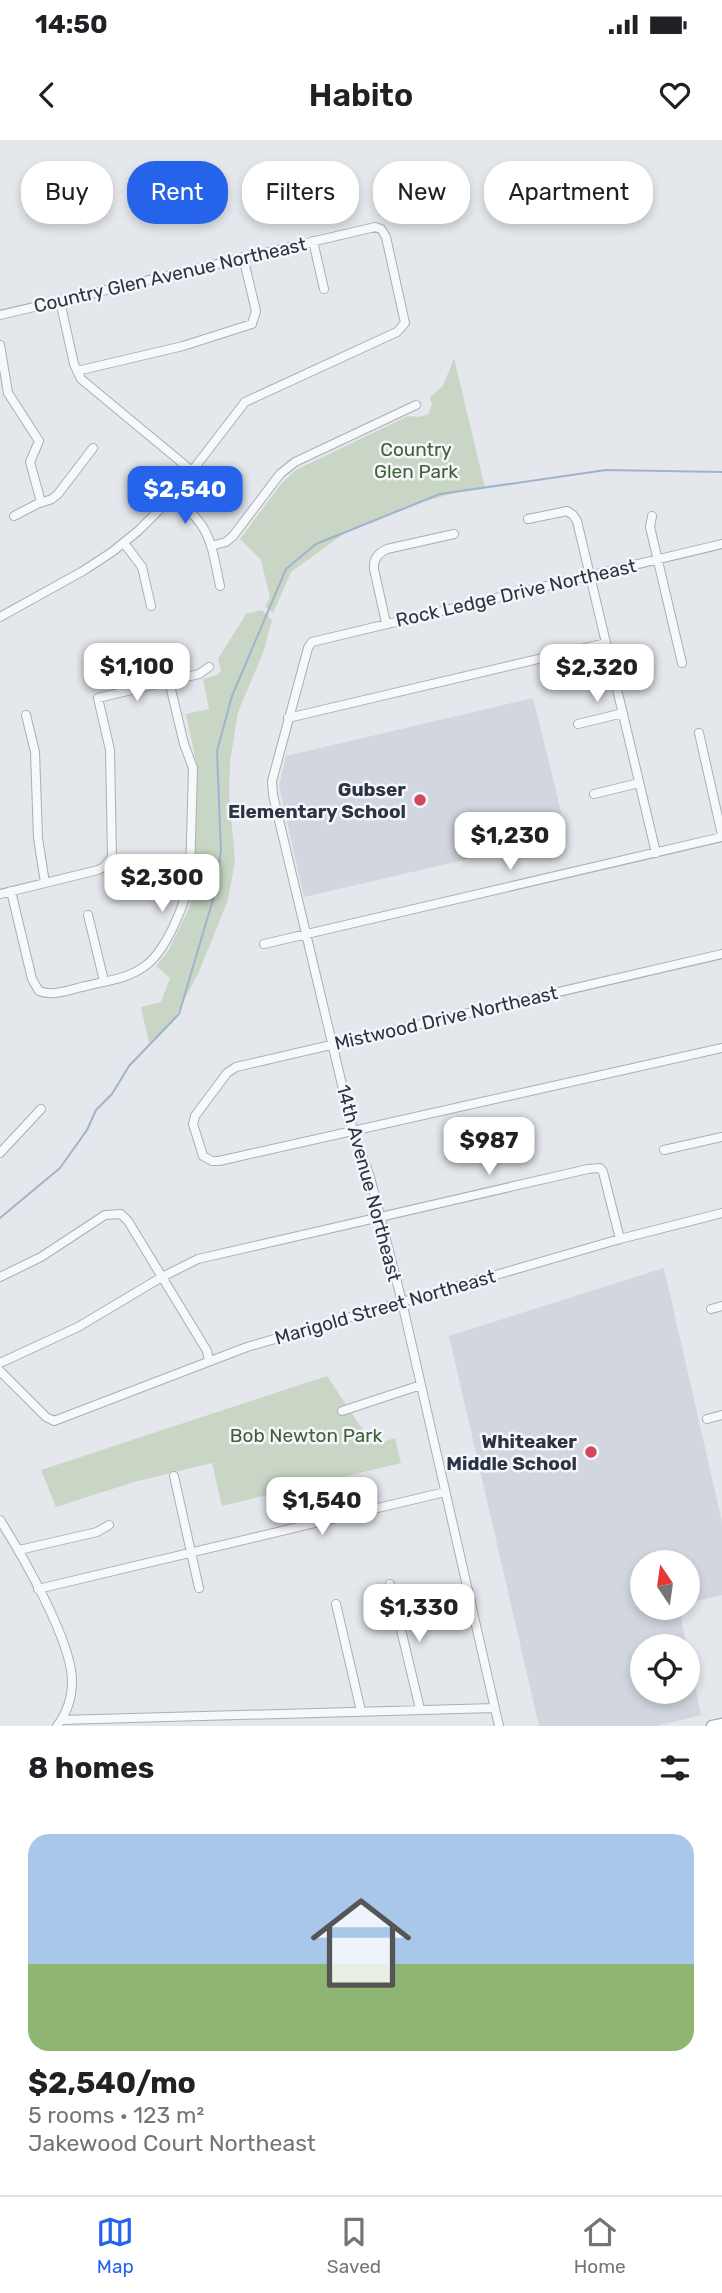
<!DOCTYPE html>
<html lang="en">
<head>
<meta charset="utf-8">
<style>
  :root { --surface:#fff; --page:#f2f2f2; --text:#202124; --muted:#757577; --line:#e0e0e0; --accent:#2563eb }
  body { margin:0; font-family:Rubik,sans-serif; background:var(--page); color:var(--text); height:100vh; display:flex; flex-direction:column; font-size:26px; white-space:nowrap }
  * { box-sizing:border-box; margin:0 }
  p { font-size:23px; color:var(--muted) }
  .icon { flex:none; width:38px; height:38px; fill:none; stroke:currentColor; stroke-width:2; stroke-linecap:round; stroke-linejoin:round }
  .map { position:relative; height:1586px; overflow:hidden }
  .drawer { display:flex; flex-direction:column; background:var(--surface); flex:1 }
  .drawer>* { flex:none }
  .banner { position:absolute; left:21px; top:21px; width:681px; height:63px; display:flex; gap:14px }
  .needle { width:46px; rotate:347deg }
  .buttons { position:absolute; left:630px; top:1410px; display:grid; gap:14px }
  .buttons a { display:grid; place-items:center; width:70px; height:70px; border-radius:50%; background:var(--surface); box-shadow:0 4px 10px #0003; font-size:35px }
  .price { position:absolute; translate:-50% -60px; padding:0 16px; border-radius:14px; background:#fff; color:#222; font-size:23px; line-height:46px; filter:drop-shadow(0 2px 4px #0008) }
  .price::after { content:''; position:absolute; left:50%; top:42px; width:21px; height:16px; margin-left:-10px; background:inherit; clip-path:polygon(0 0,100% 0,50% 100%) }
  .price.active { background:var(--accent); color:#fff }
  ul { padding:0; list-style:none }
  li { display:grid; align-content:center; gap:14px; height:371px; padding:0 28px }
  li+li { border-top:2px solid var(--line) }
  li span { display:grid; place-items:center; height:217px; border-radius:21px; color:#555 }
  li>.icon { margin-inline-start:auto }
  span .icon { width:126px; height:126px; fill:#fffc; stroke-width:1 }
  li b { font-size:30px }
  h2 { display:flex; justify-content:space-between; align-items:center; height:84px; padding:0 28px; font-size:30px }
  .pill { padding:0 24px; border-radius:28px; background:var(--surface); box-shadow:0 4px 10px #0003; font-size:24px; line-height:63px }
  .pill.active { background:var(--accent); color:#fff }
  .status { display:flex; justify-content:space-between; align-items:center; height:49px; padding:0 35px; background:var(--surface); direction:ltr }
  .status svg { height:19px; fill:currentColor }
  header { display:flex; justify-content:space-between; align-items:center; height:91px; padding:0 28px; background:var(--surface); font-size:32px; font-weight:600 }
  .dock { display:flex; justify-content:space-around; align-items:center; height:98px; border-top:2px solid var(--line); background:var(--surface); font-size:19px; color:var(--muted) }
  .dock a { display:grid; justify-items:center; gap:4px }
  .dock .active { color:var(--accent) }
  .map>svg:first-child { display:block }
  .built { fill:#d2d6de }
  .green { fill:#c9d6c5 }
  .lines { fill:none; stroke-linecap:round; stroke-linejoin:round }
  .stream { stroke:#9fb4cc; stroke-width:2 }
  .minor-casing { stroke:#a9aeb7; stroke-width:10 }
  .major-casing { stroke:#a3abb8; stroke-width:13 }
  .minor { stroke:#f7f8fa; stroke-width:8 }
  .major { stroke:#fff; stroke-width:10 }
  .poi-dot { fill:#d1495b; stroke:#f4f6f9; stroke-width:2.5 }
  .labels { text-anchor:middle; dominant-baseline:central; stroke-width:5; stroke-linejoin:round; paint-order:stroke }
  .street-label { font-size:19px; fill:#2b3445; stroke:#f4f6f9 }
  .park-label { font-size:19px; fill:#3f6138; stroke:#f4f6f9 }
  .poi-label { font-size:19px; font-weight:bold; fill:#2b3445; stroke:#f4f6f9; text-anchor:end }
</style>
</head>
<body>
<div class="status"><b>14:50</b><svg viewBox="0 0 49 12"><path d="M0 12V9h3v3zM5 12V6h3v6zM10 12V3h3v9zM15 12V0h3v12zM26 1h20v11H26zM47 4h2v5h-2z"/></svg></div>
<header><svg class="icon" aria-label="back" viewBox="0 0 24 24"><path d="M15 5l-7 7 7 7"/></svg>Habito<svg class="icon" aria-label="heart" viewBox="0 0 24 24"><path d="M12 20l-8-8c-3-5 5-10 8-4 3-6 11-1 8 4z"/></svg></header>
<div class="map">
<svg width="722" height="1586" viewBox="0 0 722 1586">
  <rect width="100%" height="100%" fill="#e4e7ec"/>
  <!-- built -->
  <path class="built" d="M533,558l34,138 -263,61 -25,-111 7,-30z
    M664,1128l58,254v73l-34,8v-40h-46v45h37l8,39h-45v45h46v-39l13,62 -44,11h-118l-90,-390z"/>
  <!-- green -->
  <path class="green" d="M454,218l31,130 -23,3 -48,13 -68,28 -55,40 -18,41 -8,-7 5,-8 -9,-38 -21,-21 41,-55 15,-14 112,-54 12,1 8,-3 4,-9 -2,-8 13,-11z
    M262,470l10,10 -9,33 -25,59 -8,50 -1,31 6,68 -7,39 -30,74 -26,49 -23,20 -8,-36 20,-5 9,-24 -14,-12 13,-16 22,-46 4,-26 2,-112 -11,-52 23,-5 -6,-30 15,-4 3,-5 -3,-11 28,-45z
    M327,1236l46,69 22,-7 6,25 -179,43 -10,-43 -78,19 -78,25 -15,-37z"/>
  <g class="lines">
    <!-- stream -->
    <path class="stream" d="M0,1078l60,-50 27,-38 9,-20 16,-16 17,-28 50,-52 35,-118 7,-45 -4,-100 15,-55 54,-127 30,-25 124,-50 166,-24 116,2"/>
    <!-- minor casing -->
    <g class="minor-casing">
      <path id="minor" d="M313,101l11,48
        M60,161l14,63 7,15 111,92
        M0,175l375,-88 6,2 5,8 19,86 -8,9 -152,70 -73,95 -34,34 -26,21 -29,19 -83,46
        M0,205l8,48 31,48 -9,21 11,40 -27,14
        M77,231l106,-25 69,-22 4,-13 -13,-54
        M172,357c39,27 39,46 48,89
        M40,363l12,-4 6,-5 35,-46
        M652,376l-2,11 32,136
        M528,379l39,-8 6,4 4,6 79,332
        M124,403l18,24 9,39
        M211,406l15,-4 7,-6 47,-62 15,-12 121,-57
        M386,483l-12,-54c-1,-10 4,-16 13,-20l67,-15
        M26,575l9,37 3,86 7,45
        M288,578l318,-75
        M578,584l45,-11
        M699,593l23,102
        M594,654l45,-11
        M11,751l21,88 7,12c15,6 32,-2 47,-5 19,-5 40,-7 56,-18 24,-14 45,-68 48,-93l3,-107 -9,-24 -15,-63
        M0,754l98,-24 6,-3 8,-10 -2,-107 -12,-52 101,-24 10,-7
        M88,775l16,66
        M264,804l458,-107
        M722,814l-486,113 -9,6 -32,43 -2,8 10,32 9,5h7l503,-113
        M664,1010l58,-13
        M0,1013l41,-44
        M0,1137l41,-20 64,-42 16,-1 7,7 79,130 2,10
        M711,1169l11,-3
        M0,1223l78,-36 84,-50 36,-18 390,-90 12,-1 3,4 17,67
        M0,1231l46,46 8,4 193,-74 373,-108 102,-26
        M342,1271l79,-26
        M707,1279l15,-4
        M174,1336l25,112
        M0,1380c22,35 72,121 72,161 0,17 -5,32 -15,45
        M19,1410l78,-18 12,-7
        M390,1444l30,125
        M38,1449l407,-97
        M336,1464l25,107
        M61,1580l434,-12
        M499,1586l-97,-424 -32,-125 -17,-46 -80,-336 -1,-14 36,-133 4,-6 410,-98"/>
    </g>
    <!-- major casing -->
    <g class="major-casing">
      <path id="major" d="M712,1586l10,-2"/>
    </g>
    <!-- minor -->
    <use href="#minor" class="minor"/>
    <!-- major -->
    <use href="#major" class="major"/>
  </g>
  <!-- markers -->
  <g class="poi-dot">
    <circle cx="420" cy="660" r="7"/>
    <circle cx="591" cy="1312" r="7"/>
  </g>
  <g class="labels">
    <!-- street labels -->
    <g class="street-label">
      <text transform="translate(170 135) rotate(-13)">Country Glen Avenue Northeast</text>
      <text transform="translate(516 453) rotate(-13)">Rock Ledge Drive Northeast</text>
      <text transform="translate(446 878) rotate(-13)">Mistwood Drive Northeast</text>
      <text transform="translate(369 1043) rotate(75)">14th Avenue Northeast</text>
      <text transform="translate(385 1167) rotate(-16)">Marigold Street Northeast</text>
    </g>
    <!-- park labels -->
    <g class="park-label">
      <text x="416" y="309">Country<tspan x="416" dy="22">Glen Park</tspan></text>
      <text x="306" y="1295">Bob Newton Park</text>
    </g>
    <!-- poi labels -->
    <g class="poi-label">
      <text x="406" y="649">Gubser<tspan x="406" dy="22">Elementary School</tspan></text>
      <text x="577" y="1301">Whiteaker<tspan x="577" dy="22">Middle School</tspan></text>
    </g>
  </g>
</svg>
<div class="buttons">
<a><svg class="needle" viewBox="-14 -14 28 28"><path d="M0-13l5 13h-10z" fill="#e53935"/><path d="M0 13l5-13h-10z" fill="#757577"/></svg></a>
<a><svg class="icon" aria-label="locate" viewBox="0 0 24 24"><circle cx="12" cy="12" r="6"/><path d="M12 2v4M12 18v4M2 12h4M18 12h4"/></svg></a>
</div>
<b class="price active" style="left:185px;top:386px">$2,540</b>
<b class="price" style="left:137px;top:563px">$1,100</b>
<b class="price" style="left:597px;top:564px">$2,320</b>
<b class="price" style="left:510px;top:732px">$1,230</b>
<b class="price" style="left:162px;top:774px">$2,300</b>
<b class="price" style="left:489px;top:1037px">$987</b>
<b class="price" style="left:322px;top:1397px">$1,540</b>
<b class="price" style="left:419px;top:1504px">$1,330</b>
<div class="banner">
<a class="pill">Buy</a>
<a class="pill active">Rent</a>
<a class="pill">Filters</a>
<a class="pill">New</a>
<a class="pill">Apartment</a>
</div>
</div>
<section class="drawer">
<h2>8 homes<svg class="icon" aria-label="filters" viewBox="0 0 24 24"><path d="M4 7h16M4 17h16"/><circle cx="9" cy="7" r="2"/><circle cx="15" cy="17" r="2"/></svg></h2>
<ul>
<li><span style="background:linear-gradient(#a9c7e8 60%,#8fb573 0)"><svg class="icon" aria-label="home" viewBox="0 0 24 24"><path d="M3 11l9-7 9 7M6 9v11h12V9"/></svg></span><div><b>$2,540/mo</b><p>5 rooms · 123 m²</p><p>Jakewood Court Northeast</p></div></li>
</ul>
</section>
<nav class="dock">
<a class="active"><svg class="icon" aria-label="map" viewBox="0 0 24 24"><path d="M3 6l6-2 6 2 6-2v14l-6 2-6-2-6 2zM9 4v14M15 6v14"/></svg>Map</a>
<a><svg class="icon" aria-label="saved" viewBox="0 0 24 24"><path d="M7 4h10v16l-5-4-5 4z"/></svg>Saved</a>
<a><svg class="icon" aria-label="home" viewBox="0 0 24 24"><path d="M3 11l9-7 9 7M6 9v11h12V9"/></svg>Home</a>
</nav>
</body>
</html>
